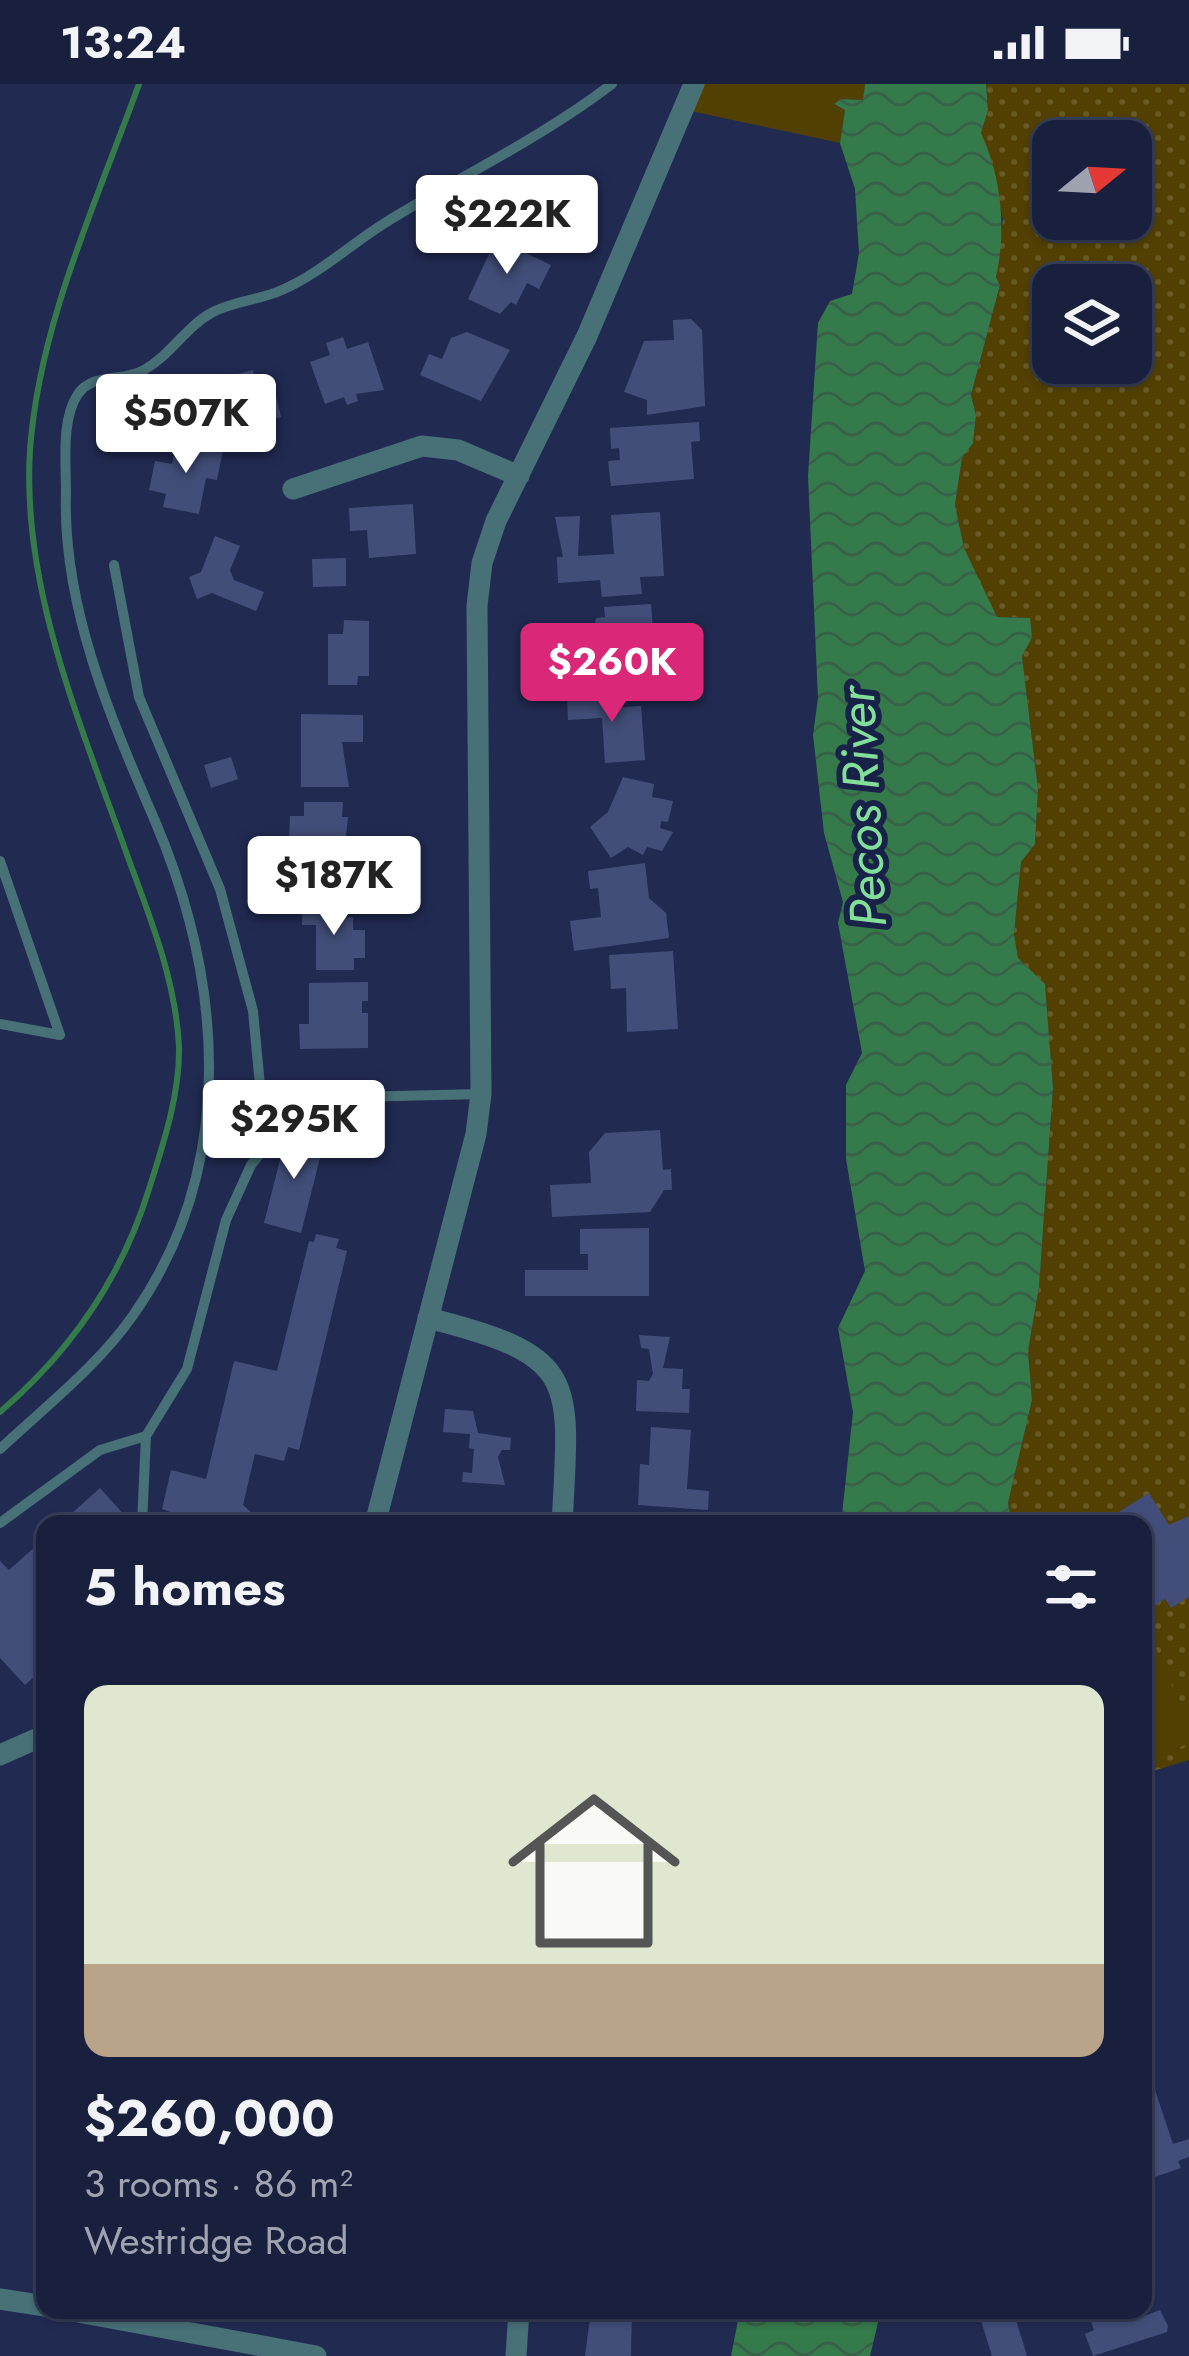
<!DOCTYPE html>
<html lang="en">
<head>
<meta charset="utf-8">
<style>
  :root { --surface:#19203e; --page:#262d49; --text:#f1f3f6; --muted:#9fa3b0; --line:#373e58; --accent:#db2777 }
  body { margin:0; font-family:Jost,sans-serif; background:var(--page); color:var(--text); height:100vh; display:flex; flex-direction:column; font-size:45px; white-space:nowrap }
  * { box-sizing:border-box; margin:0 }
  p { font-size:39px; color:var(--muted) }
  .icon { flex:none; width:66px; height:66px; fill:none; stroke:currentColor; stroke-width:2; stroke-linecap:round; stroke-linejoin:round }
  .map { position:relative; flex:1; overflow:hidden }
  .details { position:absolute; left:36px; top:1431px; width:1116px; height:804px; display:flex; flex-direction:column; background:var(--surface); border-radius:24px; box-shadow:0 3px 9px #0004,0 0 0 3px var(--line) }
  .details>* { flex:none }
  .needle { width:78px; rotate:72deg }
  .buttons { position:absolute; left:1032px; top:36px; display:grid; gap:24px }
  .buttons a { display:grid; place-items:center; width:120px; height:120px; border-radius:24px; background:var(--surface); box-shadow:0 3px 9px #0004,0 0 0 3px var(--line); font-size:60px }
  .price { position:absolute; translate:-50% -102px; padding:0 27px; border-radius:12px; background:#fff; color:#222; font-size:39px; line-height:78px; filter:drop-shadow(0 3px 6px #0008) }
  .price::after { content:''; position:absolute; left:50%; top:72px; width:36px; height:27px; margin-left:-18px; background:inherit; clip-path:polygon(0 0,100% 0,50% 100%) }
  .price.current { background:var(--accent); color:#fff }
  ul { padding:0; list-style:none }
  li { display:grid; align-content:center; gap:24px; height:636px; padding:0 48px }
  li span { display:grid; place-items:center; height:372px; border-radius:24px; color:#555 }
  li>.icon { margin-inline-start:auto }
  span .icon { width:216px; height:216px; fill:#fffc; stroke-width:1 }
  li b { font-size:51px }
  h2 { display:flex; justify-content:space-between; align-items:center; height:144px; padding:0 48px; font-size:51px }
  .status { display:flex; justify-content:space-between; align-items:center; height:84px; padding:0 60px; background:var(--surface); direction:ltr }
  .status svg { height:33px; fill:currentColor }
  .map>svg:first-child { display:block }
  .grass { fill:url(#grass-dots); fill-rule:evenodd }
  .park { fill:#514002 }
  .water { fill:url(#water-waves) }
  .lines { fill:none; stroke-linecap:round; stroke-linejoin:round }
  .stream { stroke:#357a4a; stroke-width:6 }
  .building { fill:#424e79 }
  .lane { stroke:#487077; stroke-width:10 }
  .street { stroke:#487077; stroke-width:21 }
  .labels { text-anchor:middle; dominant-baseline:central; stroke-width:12; stroke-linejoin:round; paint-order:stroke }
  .water-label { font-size:51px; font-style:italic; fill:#81df9a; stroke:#182147 }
</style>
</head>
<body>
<div class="status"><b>13:24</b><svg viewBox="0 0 49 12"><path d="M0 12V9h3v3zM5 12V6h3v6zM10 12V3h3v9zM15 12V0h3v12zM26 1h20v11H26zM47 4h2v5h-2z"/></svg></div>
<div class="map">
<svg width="1189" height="2272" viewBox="0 0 1189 2272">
  <defs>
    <pattern id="grass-dots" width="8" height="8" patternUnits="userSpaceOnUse" patternTransform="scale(3)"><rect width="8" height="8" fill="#514002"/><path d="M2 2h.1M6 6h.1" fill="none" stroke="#695b27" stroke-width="1.8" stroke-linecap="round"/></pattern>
    <pattern id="water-waves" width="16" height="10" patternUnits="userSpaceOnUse" patternTransform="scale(3)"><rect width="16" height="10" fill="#357a4a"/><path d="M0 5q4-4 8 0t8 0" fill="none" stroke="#396049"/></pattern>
  </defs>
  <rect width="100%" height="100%" fill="#212b52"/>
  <!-- grass -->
  <path class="grass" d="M986,0h203v1676l-46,14v-250h-131l-4,-21 24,-103 -4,-49 11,-64 14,-199 -8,-103 -27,-27 -4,-24 7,-72 14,-19 3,-54 -16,-133 10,-18 -3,-20 -33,-1 -32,-69 -9,-43 7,-47 11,-15 3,-28 -5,-20 29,-110 -4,-8 7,-58 -22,-86 7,-24zM1053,57h78v78h-78zM1053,201h78v78h-78z"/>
  <!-- park -->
  <path class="park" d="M694,0h171l-1,16 -23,-1 -6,6 10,5 -5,33 -154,-33z
    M1156,1564l33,78v17l-46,20v-109z"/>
  <!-- water -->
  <path class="water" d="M865,0h121l2,26 -7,23c20,43 26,96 15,144l4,8 -29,110 5,20 -3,28 -11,15 -7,47 9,43 33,69 33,1 2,20 -10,18 16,133 -3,55 -14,18 -7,72 4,24 27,26 8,104 -14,199 -11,64 4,49 -24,103 4,21h-171l12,-112 -15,-84 27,-57 -19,-112v-74l16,-32 -24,-130 5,-21 -19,-69 -11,-98 5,-37 -10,-222 10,-153 12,-22 22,-7 7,-41 -4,-64 -15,-46 5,-33 -11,-6 7,-5 22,1z
    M740,2226h141l-11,46h-139z"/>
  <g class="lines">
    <!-- stream -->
    <path class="stream" d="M0,1328c70,-60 122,-135 149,-223 14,-44 31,-95 30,-142 -3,-64 -27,-125 -49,-184 -46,-131 -109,-272 -100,-413 9,-126 67,-249 109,-366"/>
  </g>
  <!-- building -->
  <path class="building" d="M496,155l55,26 -12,24 -12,-6 -11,22 -5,-3 -11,12 -32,-15z
    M691,235l11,11 3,76 -58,9v-15l-23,-8 20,-51 30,-1 -1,-20z
    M467,248l43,18 -29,51 -61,-26 9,-21 13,5 9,-21z
    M343,253l4,12 21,-7 16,48 -28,4 2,7 -11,4 -3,-8 -19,7 -15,-42 20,-7 -4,-12z
    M253,286l3,13 16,-4 9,38 -48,12 -10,-38 10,-3 -3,-12z
    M699,338l1,19 -9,1 3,37 -83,7 -3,-25 12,-1 -1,-12 -8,1 -1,-21z
    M177,356l46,10 -6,30 -11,-2 -7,36 -36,-7 3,-13 -17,-4 6,-29 17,3z
    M413,420l3,50 -47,4 -2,-28 -17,1 -1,-23z
    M660,428l4,64 -24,1 2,17 -40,3 -2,-17 -42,3 -1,-26h6l-8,-40 25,-1 -2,40 36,-2 -3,-39z
    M215,452l25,10 -10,24 4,10 30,12 -8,19 -44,-18 -15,6 -8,-22 12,-5z
    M346,474v28l-33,1 -1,-28z
    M651,520l6,75 -99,7 -2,-28 42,-3 -4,-27 2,-10 9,-1 -1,-10z
    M344,536l25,1v55h-11l-1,9h-29v-51h15z
    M607,607l1,17 33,-2 4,54 -40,3 -3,-45 -34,2 -1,-26z
    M301,630l62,1v27h-21l7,45h-48z
    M231,673l7,22 -27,9 -7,-23z
    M623,693l31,7 -2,13 21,4 -5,21 -7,-1 -1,7 13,4 -11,19 -15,-4 -4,8 -15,-8 -17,11 -21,-31 18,-15z
    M304,718h39l-1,15h6l-4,36h11v20l-49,-1 -1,18h-24l1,-33h21v-15h-14l1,-26h14z
    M645,779l4,35 17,15 3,25 -95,13 -4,-30 31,-4 -3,-29 -8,1 -2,-18z
    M302,818h27v15h24v13h12v28h-11v12h-38v-45h-14z
    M673,867l5,78 -51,3 -1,-44 -15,1 -2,-34z
    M368,898v19h-6v12h6v35l-68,1 -1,-25h10v-41z
    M660,1046l3,40 8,-1 1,21h-8l-14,22 -98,5 -2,-32 41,-2 -2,-31 16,-19z
    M287,1048l37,10 -23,91 -37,-10z
    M649,1144v68h-124v-26h63v-16h-8v-25z
    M316,1150l23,5 -3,9 11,3 -48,199 -11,-3 -4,14 -29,-7 -12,51 21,19h-60l-42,-15 9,-39 35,9 28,-118 43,10 32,-130 5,1z
    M639,1251l31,2 -7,31 20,1 -1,20h8l-1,24 -53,-2 1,-31 12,1 4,-7 -4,-25 -8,-1z
    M445,1325l28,2 5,22 33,5 -1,12h-8l-4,7 7,28 -43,-3 1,-10 9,1 2,-24 -5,-1 1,-14 -27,-2z
    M651,1343l40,3 -4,59 22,2 -1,19 -70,-5 2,-41 9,1z
    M100,1404l26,29 -7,7h-59z
    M1149,1409l20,32 20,-9v81l-18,11 -6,-9 -14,9 -8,-12v-72l-37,-4z
    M45,1454v129l-20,18 -25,-27v-97l9,9z
    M1149,1988l24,72 16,-5v18l-11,4 3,7 -38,13v-107z
    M591,2226h41l-1,46h-46z
    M1013,2226l14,46h-35l-14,-45z
    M1087,2226h44l3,10 26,-10 8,16 -1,6 -74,24 -8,-22 9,-4z"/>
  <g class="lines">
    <!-- lane -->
    <path class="lane" d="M114,481l25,132 81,192 33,122 8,85 5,18 14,15
      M0,777l60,174 -60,-11
      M0,1365c46,-43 98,-83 134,-135 104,-149 89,-333 21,-493 -44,-102 -93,-215 -89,-329 0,-29 -5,-73 12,-98 15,-22 46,-12 66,-24 27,-15 42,-44 69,-58 21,-11 47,-12 69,-22 39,-17 70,-47 106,-69 75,-46 153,-83 224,-137
      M0,1439l100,-73 46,-14
      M142,1440l4,-88 41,-67 39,-149 25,-55 29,-36 73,-32 128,-3"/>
    <!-- street -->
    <path class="street" d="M293,405l129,-43 36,4 61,26
      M428,1234c151,38 142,59 134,206
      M375,1440l101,-390 5,-40 -4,-488 5,-43 14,-42 91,-185 107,-252
      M0,1671l45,-20
      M0,2215l45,7
      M67,2226l249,46
      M516,2272l3,-46"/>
  </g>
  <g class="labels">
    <!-- water labels -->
    <g class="water-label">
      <text transform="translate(862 723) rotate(-93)">Pecos River</text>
    </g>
  </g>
</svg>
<div class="buttons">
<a><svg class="needle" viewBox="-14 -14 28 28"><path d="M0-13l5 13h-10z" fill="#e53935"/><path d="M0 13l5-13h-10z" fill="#9fa3b0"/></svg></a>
<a><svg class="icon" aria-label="layers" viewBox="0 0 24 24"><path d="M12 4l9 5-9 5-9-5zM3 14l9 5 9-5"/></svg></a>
</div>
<b class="price" style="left:507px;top:193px">$222K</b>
<b class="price" style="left:186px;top:392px">$507K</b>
<b class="price current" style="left:612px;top:641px">$260K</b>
<b class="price" style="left:334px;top:854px">$187K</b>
<b class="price" style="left:294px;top:1098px">$295K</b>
<section class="details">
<h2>5 homes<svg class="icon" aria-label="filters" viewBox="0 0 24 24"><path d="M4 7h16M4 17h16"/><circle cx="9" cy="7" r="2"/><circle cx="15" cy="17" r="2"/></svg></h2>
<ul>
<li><span style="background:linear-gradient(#dfe7d0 75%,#b9a48a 0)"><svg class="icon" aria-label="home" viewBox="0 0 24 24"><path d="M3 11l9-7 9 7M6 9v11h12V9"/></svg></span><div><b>$260,000</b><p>3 rooms · 86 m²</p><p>Westridge Road</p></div></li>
</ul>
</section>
</div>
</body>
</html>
